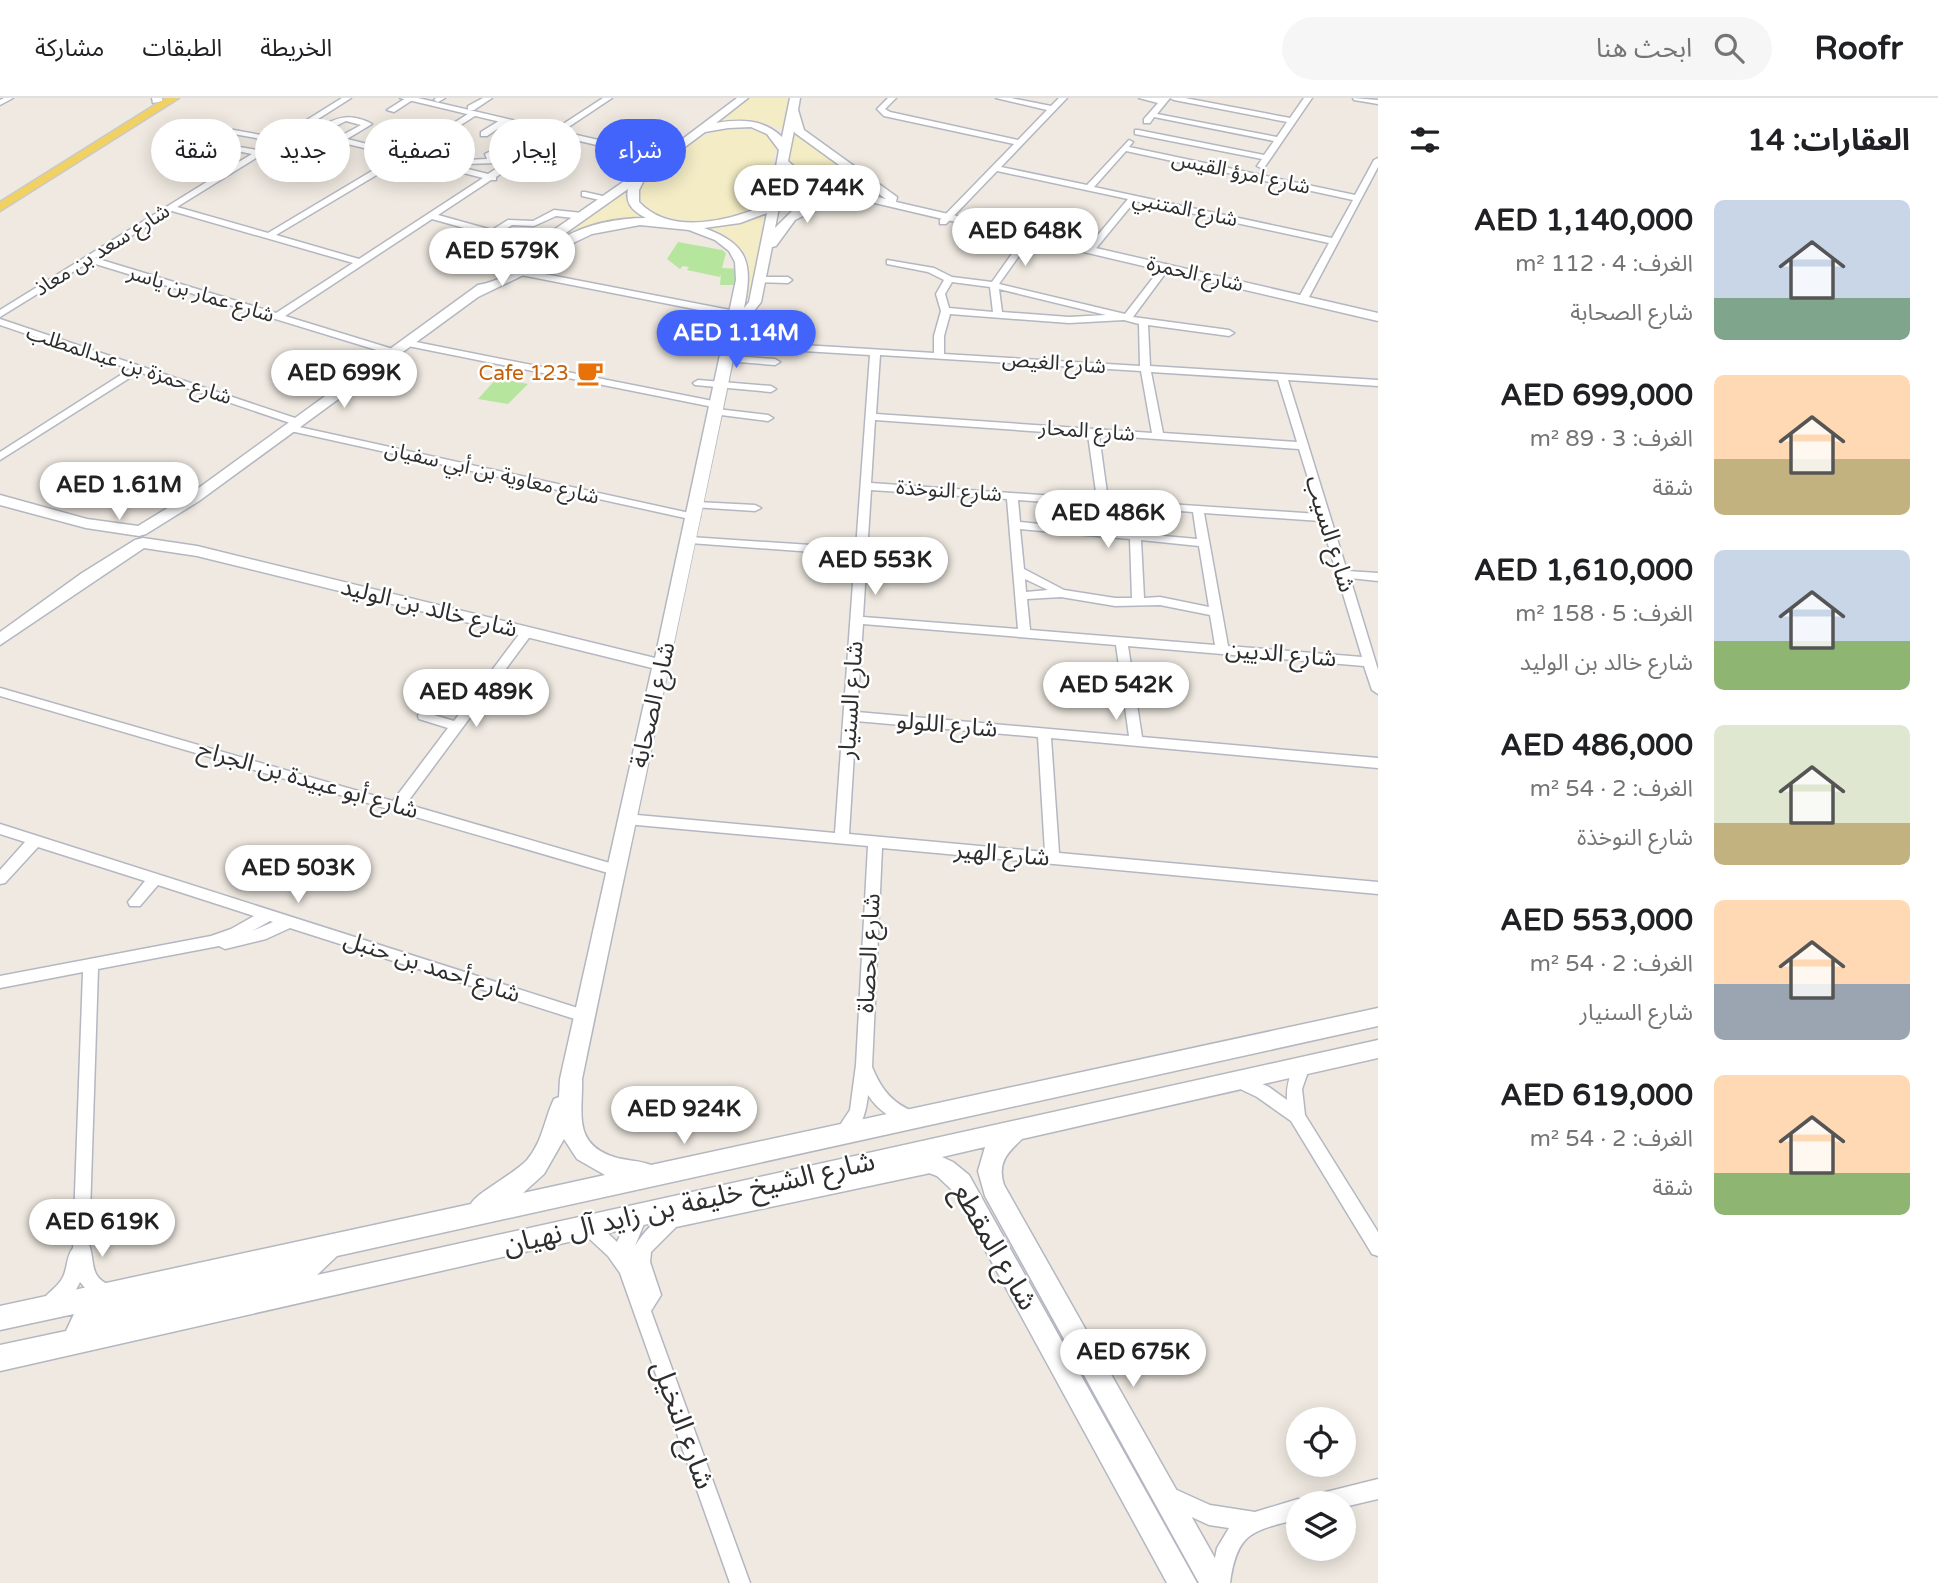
<!DOCTYPE html>
<html lang="ar">
<head>
<meta charset="utf-8">
<style>
  :root { --surface:#fff; --page:#f6f6f6; --text:#202124; --muted:#757577; --line:#e0e0e0; --accent:#4264fb }
  body { margin:0; font-family:"Varela Round","Noto Sans Arabic",sans-serif; background:var(--page); color:var(--text); direction:rtl; height:100vh; display:flex; flex-direction:column; font-size:26px; white-space:nowrap }
  * { box-sizing:border-box; margin:0 }
  p { font-size:23px; color:var(--muted) }
  .icon { flex:none; width:38px; height:38px; fill:none; stroke:currentColor; stroke-width:2; stroke-linecap:round; stroke-linejoin:round }
  .map { position:relative; flex:1; overflow:hidden; direction:ltr }
  .panel { display:flex; flex-direction:column; background:var(--surface); width:560px }
  .panel>* { flex:none }
  .banner { position:absolute; left:21px; top:21px; width:665px; height:63px; direction:rtl; display:flex; gap:14px }
  .controls { position:absolute; left:1286px; top:1309px; display:grid; gap:14px }
  .controls a { display:grid; place-items:center; width:70px; height:70px; border-radius:50%; background:var(--surface); box-shadow:0 4px 18px #0003; font-size:35px }
  .price { position:absolute; translate:-50% -60px; padding:0 16px; border-radius:24px; background:#fff; color:#222; font-size:23px; line-height:46px; filter:drop-shadow(0 2px 4px #0008) }
  .price::after { content:''; position:absolute; left:50%; top:42px; width:21px; height:16px; margin-left:-10px; background:inherit; clip-path:polygon(0 0,100% 0,50% 100%) }
  .price.on { background:var(--accent); color:#fff }
  ul { padding:0; list-style:none }
  li { display:flex; align-items:center; gap:21px; height:175px; padding:0 28px }
  li span { display:grid; place-items:center; flex:none; width:196px; height:140px; border-radius:10px; color:#555 }
  li>.icon { margin-inline-start:auto }
  span .icon { width:84px; height:84px; fill:#fffc; stroke-width:1 }
  li b { font-size:30px }
  h2 { display:flex; justify-content:space-between; align-items:center; height:84px; padding:0 28px; font-size:30px }
  .pill { padding:0 24px; border-radius:32px; background:var(--surface); box-shadow:0 4px 18px #0003; font-size:24px; line-height:63px }
  .pill.on { background:var(--accent); color:#fff }
  header { display:flex; align-items:center; gap:42px; box-sizing:border-box; height:98px; padding:0 35px; background:var(--surface); border-bottom:2px solid var(--line) }
  header strong { font-size:33px }
  nav { display:flex; gap:38px; margin-inline-start:auto; font-size:24px }
  .search { width:490px; height:63px; background:var(--page); display:flex; align-items:center; gap:18px; box-sizing:border-box; padding:0 24px; border-radius:38px; color:var(--muted); font-size:26px }
  main { display:flex; flex:1; min-height:0 }
  .map>svg:first-child { display:block }
  .green { fill:#b6e59e }
  .sand { fill:#f3ecc5 }
  .lines { fill:none; stroke-linecap:round; stroke-linejoin:round }
  .street-casing { stroke:#b4b7c1; stroke-width:3 }
  .secondary-casing { stroke:#b4b7c1; stroke-width:3 }
  .primary-casing { stroke:#c9c9c9; stroke-width:3 }
  .street { fill:#fff; fill-rule:evenodd }
  .secondary { fill:#fff; fill-rule:evenodd }
  .primary { fill:#f2d163; fill-rule:evenodd }
  .labels { text-anchor:middle; dominant-baseline:central; stroke-width:5; stroke-linejoin:round; paint-order:stroke }
  .far-street-label { font-size:21px; fill:#2e2e2e; stroke:#fff }
  .far-food-label { font-size:21px; fill:#c56008; stroke:#fff; text-anchor:end }
  .street-label { font-size:24px; fill:#2e2e2e; stroke:#fff }
  .near-street-label { font-size:28px; fill:#2e2e2e; stroke:#fff }
</style>
</head>
<body>
<header>
<strong>Roofr</strong>
<div class="search"><svg class="icon" aria-label="search" viewBox="0 0 24 24"><circle cx="10" cy="10" r="6"/><path d="M15 15l6 6"/></svg>ابحث هنا</div>
<nav><a>الخريطة</a><a>الطبقات</a><a>مشاركة</a></nav>
</header>
<main>
<section class="panel">
<h2>العقارات: 14<svg class="icon" aria-label="filters" viewBox="0 0 24 24"><path d="M4 7h16M4 17h16"/><circle cx="9" cy="7" r="2"/><circle cx="15" cy="17" r="2"/></svg></h2>
<ul>
<li><span style="background:linear-gradient(#c9d6e8 70%,#7fa58c 0)"><svg class="icon" aria-label="home" viewBox="0 0 24 24"><path d="M3 11l9-7 9 7M6 9v11h12V9"/></svg></span><div><b>AED 1,140,000</b><p>الغرف: 4 · 112 m²</p><p>شارع الصحابة</p></div></li>
<li><span style="background:linear-gradient(#ffd9b3 60%,#c2b280 0)"><svg class="icon" aria-label="home" viewBox="0 0 24 24"><path d="M3 11l9-7 9 7M6 9v11h12V9"/></svg></span><div><b>AED 699,000</b><p>الغرف: 3 · 89 m²</p><p>شقة</p></div></li>
<li><span style="background:linear-gradient(#c9d6e8 65%,#8fb573 0)"><svg class="icon" aria-label="home" viewBox="0 0 24 24"><path d="M3 11l9-7 9 7M6 9v11h12V9"/></svg></span><div><b>AED 1,610,000</b><p>الغرف: 5 · 158 m²</p><p>شارع خالد بن الوليد</p></div></li>
<li><span style="background:linear-gradient(#dfe7d0 70%,#c2b280 0)"><svg class="icon" aria-label="home" viewBox="0 0 24 24"><path d="M3 11l9-7 9 7M6 9v11h12V9"/></svg></span><div><b>AED 486,000</b><p>الغرف: 2 · 54 m²</p><p>شارع النوخذة</p></div></li>
<li><span style="background:linear-gradient(#ffd9b3 60%,#9aa5b1 0)"><svg class="icon" aria-label="home" viewBox="0 0 24 24"><path d="M3 11l9-7 9 7M6 9v11h12V9"/></svg></span><div><b>AED 553,000</b><p>الغرف: 2 · 54 m²</p><p>شارع السنيار</p></div></li>
<li><span style="background:linear-gradient(#ffd9b3 70%,#8fb573 0)"><svg class="icon" aria-label="home" viewBox="0 0 24 24"><path d="M3 11l9-7 9 7M6 9v11h12V9"/></svg></span><div><b>AED 619,000</b><p>الغرف: 2 · 54 m²</p><p>شقة</p></div></li>
</ul>
</section>
<div class="map">
<svg width="1378" height="1485" viewBox="0 0 1378 1485">
  <rect width="100%" height="100%" fill="#efe9e1"/>
  <!-- green -->
  <path class="green" d="M678,144l44,8 4,3 -4,15 18,1 -3,16h-17l1,-11 -1,3 -33,-7 2,-3 -6,-1 -3,3 -13,-10z
    M497,280l31,6 -20,20 -30,-5z"/>
  <!-- sand -->
  <path class="sand" d="M750,0h38l-5,32 -23,-9 -41,1z
    M728,30c18,-1 35,0 48,14 -2,14 -4,48 -12,58 -20,28 -115,30 -126,-6 8,-22 66,-63 90,-66z
    M793,31l70,54 3,6c-22,7 -67,-7 -77,-29z
    M626,93c2,17 12,24 28,29l-47,4 -88,47 -5,-1z
    M764,115l-12,89 -10,10 7,-55 -23,-22 -17,-7 26,-3z"/>
  <g class="lines">
    <!-- street casing -->
    <g class="street-casing">
      <path id="street" d="M4,0h9l-13,7v-5z
        M342,0h9l-47,30 22,6 -9,-4c19,-14 34,-17 55,-6l-25,15 141,35 66,-43h6v4l-64,42v3h-5l-53,35 54,15 16,-10 25,1 21,-11 28,3 4,3 -4,3 -26,-3 -22,10 -22,-1 -12,8 42,11 1,2 -4,3 -107,-30 -147,97 111,34 2,2 -5,3 -304,-93 -89,55v-7l226,-140 -16,-4v-4l22,4 20,-12 -25,-5v-4l30,5 15,-9 -44,-8v-4l50,9zM346,23l15,4 -22,12 -8,-2 4,-2 -7,-3zM298,34l99,24 -129,77 -91,-26zM405,60l78,20 -124,81 -83,-24zM172,113l181,52 -77,50 -181,-55z
        M406,0l8,1 -20,13 -7,-2z
        M436,0h9l-7,4 -4,-2z
        M483,0h9l-18,12h-6v-4z
        M603,0h9l-48,32 -7,-2z
        M888,0h8l-11,11 5,3 128,28 29,-30 -51,-12h15l40,8 8,-8h8l-66,69 86,18 42,-45 4,2 -4,5 226,48 19,-35 4,-2v9l-70,132 -5,3 -5,-3 31,-56 -194,-42 -42,51h-6v-4l41,-49 -131,-28 -51,53h-6v-4l74,-76 -130,-28 -7,-7zM1126,53l227,49 -21,38 -238,-51z
        M1139,0h46l105,20 14,-20h8l-48,70h-3l-4,-2 5,-7 -127,-25v-4h3l126,25 10,-14 -120,-24 -4,6h-6v-4l14,-16zM1170,0l4,2 113,22 -10,15 -120,-23z
        M1353,0l25,2v4l-24,-4z
        M471,14l7,2 -25,16 -7,-2z
        M502,21l7,2 -22,15h-6v-4z
        M529,27h3v4l-18,11 -16,-5 4,-2 8,2z
        M489,54l4,2 2,9 -29,1 -4,-2 4,-2 21,-1 -2,-5z
        M585,94l22,5 1,2 -4,2 -22,-5v-4z
        M1029,135l4,3 -34,48 126,30 38,-49 3,-1 4,3 -37,50 96,13 5,3 -5,3 -81,-11 2,41 228,14v6l-90,-6 59,191 31,2v8l-28,-3 28,92v24l-6,-4 -8,-24 -236,-20 14,91 236,21v10l-327,-30 8,115 319,29v12l-496,-46 -10,219c10,24 21,37 45,46l2,5 -2,5 -6,2c-18,-6 -32,-13 -43,-30 -2,18 -7,39 -26,46l-6,-2 -2,-5 16,-24 6,-45 12,-219 -242,-22 -7,-5 7,-5 209,19 20,-278 -165,-12 -6,-3 6,-3 166,11 14,-193 -164,-10 -5,-3 5,-3 228,14v-17l7,-25 -5,-17 8,-14 -16,-8 -41,-8v-4l47,8 18,9 40,5 34,-48zM952,184l38,5 3,25 -44,-4 -4,-14zM999,191l107,26 -37,2 -67,-5zM950,216l119,9 55,-3 15,4 1,42 -196,-12v-18zM880,257l261,16 11,62 -276,-19zM1151,274l127,8 19,62 -134,-9zM875,322l213,15 9,64 -226,-16zM1099,337l200,14 20,65 -211,-14zM871,392l136,9 11,130 -155,-12zM1018,402l111,8 1,25 -110,-11zM1140,410l53,4 4,27 -56,-5zM1204,415l117,8 41,136 -134,-11zM1020,431l110,10 2,59h-17l-51,-8 -40,-21zM1141,442l58,6 10,61 -49,-10 -16,1zM1025,481l23,11 -22,2zM1061,499l54,9 45,-1 50,10 5,30 -185,-15 -3,-31zM863,526l253,21 13,91 -272,-24zM856,623l182,16 7,115 -196,-18z
        M519,171l216,42 5,3 -5,3 -219,-43 -1,-2z
        M760,179h28l4,3 -4,3 -31,-1v-4z
        M0,221l301,101 1,2 -9,2 -154,-52 -139,88v-8l130,-83 -130,-44z
        M406,242l312,62 5,3 -5,3 -315,-63v-4z
        M728,258l47,3 5,3 -5,3 -50,-4 -2,-2z
        M698,282l73,6 5,3 -5,3 -76,-7 -2,-2z
        M717,311l51,6 5,3 -5,3 -55,-7 -1,-2z
        M290,327l404,89 6,3 -6,3 -408,-90 -1,-2z
        M697,404l58,3 6,3 -6,3 -62,-4 -1,-2z
        M527,530l6,4 -2,3 -125,169 214,62 2,4 -2,4 -5,1 -615,-179v-8l393,113 55,-73 -29,-9 -1,-3 1,-3 5,-1 30,9 69,-92z
        M0,726l584,186 6,1 2,5 -2,5 -6,1 -294,-94 -24,11 -41,10 -6,-3 -121,23 -9,275c7,22 -1,32 24,43l3,6 -3,6 -6,3 -16,-7 -11,-13c-5,12 -19,27 -31,32l-6,-3 -3,-6c5,-12 18,-17 23,-28 5,-10 3,-20 10,-29l10,-276 -83,16v-12l211,-40 20,-7 23,-13 -96,-31 -18,21h-10l-2,-4 17,-21 -107,-34 -33,36 -5,1v-14l25,-28 -25,-8zM270,823l3,1 -21,9z
        M1302,961l6,2 2,5 -8,23 3,26 73,117v24l-6,-2 -81,-133 -34,-24 -25,-12 -2,-5 2,-5 6,-2 31,14 18,13c-1,-14 3,-26 9,-39z
        M935,1058l6,3 2,5 -2,5 -6,3 -259,55 -25,25 -1,10 11,33 -10,16 99,272h-20l-110,-310 -12,-17 -26,-24 -3,-6 3,-6 6,-2 6,2 23,22 16,-34 6,-2 6,2 3,6 -13,32c8,-13 21,-28 36,-34z
        M1378,1381v20l-34,8v-4h-32l3,-7 7,-3z
        M1168,1388l42,19 45,7 43,-13 8,4h-8v16c-45,12 -61,12 -68,64h-20l7,-35 12,-20 -20,-3 -48,-22 -3,-7 3,-7z"/>
    </g>
    <!-- secondary casing -->
    <g class="secondary-casing">
      <path id="secondary" d="M152,0h10v3l-9,2z
        M400,0h18l219,51 19,10 81,-61h11l-32,25c24,-4 48,-4 66,14l8,-39h10l-2,12 6,20 93,67 -1,5 482,111v8l-546,-128 -38,-13 -8,-8 -5,26 52,-4 6,3 -18,4 4,3 -2,2 -28,14 -19,26 -4,1 -11,55 -22,28c-50,250 -106,499 -157,749 1,34 -10,64 32,78 12,4 25,3 37,8l727,-157v18l-1041,230 -20,19 1061,-235v18l-356,81c-15,14 -25,24 -18,46l225,398h-30l-214,-387 -7,-25 7,-24 -43,10 11,5 16,13 228,408h-30l-214,-392 -16,-15 -29,-11 -908,206v-26l66,-14 8,-17 -74,16v-24l471,-102c5,-11 43,-30 56,-44 16,-19 17,-40 27,-61l5,-2 1,-18 92,-411 -455,-112 -53,-8 -144,97v-13l82,-59 53,-33 8,-2 54,8 458,112 81,-378 -1,-18 -6,-11 -14,-11 -26,-10 -49,-5 -48,9 -21,10 -35,25 -58,28 -279,204 -53,33 -7,2 -53,-8 -86,-23v-10l87,24 51,7 51,-31 289,-210c32,-5 57,-30 85,-47 24,-14 55,-20 83,-20 -13,-7 -21,-14 -18,-29l-75,53h-8v-6l104,-72 -15,-10zM751,29l16,7 12,16 -10,54c-38,16 -97,33 -130,-2v-12l7,-14 59,-44 23,-4zM794,33l1,2 91,66c-35,-8 -73,-12 -98,-38zM815,104l-23,9 -17,17 4,-21 10,-4zM767,115l-18,89 -5,6c9,-44 5,-64 -40,-80l36,-5zM564,1041l13,20 28,16 -82,18 21,-19z"/>
    </g>
    <!-- primary casing -->
    <g class="primary-casing">
      <path id="primary" d="M166,0h13l-179,113v-9z"/>
    </g>
    <!-- street -->
    <use href="#street" class="street"/>
    <!-- secondary -->
    <use href="#secondary" class="secondary"/>
    <!-- primary -->
    <use href="#primary" class="primary"/>
  </g>
  <!-- icons -->
  <defs>
    <g id="cafe-bare" transform="scale(2.1)"><path d="M-5.5-4.5H6V0H3Q3 3.5 0 3.5H-2.5Q-5.5 3.5-5.5 0ZM3-3.2v2h1.7v-2ZM-6 4.5H4V6H-6Z" fill="#e8710a" stroke="#fff" stroke-width="2.5" paint-order="stroke"/></g>
  </defs>
  <g fill-rule="evenodd">
    <use href="#cafe-bare" x="590" y="275"/>
  </g>
  <g class="labels">
    <!-- far-street labels -->
    <g class="far-street-label">
      <text transform="translate(1241 75) rotate(12)">شارع امرؤ القيس</text>
      <text transform="translate(1185 111) rotate(12)">شارع المتنبي</text>
      <text transform="translate(102 152) rotate(-32)">شارع سعد بن معاذ</text>
      <text transform="translate(1195 176) rotate(13)">شارع الحمرة</text>
      <text transform="translate(201 196) rotate(17)">شارع عمار بن ياسر</text>
      <text transform="translate(1054 265) rotate(4)">شارع الغيص</text>
      <text transform="translate(129 267) rotate(18)">شارع حمزة بن عبدالمطلب</text>
      <text transform="translate(1087 333) rotate(4)">شارع المحار</text>
      <text transform="translate(492 375) rotate(13)">شارع معاوية بن أبي سفيان</text>
      <text transform="translate(949 393) rotate(4)">شارع النوخذة</text>
    </g>
    <!-- far-food labels -->
    <g class="far-food-label">
      <text x="569" y="275">Cafe 123</text>
    </g>
    <!-- street labels -->
    <g class="street-label">
      <text transform="translate(1330 436) rotate(73)">شارع السيب</text>
      <text transform="translate(429 510) rotate(14)">شارع خالد بن الوليد</text>
      <text transform="translate(1281 556) rotate(5)">شارع الديين</text>
      <text transform="translate(851 602) rotate(-86)">شارع السنيار</text>
      <text transform="translate(653 607) rotate(-77)">شارع الصحابة</text>
      <text transform="translate(947 627) rotate(5)">شارع اللولو</text>
      <text transform="translate(308 682) rotate(16)">شارع أبو عبيدة بن الجراح</text>
      <text transform="translate(1002 756) rotate(5)">شارع الهير</text>
      <text transform="translate(869 855) rotate(-87)">شارع الحصاة</text>
      <text transform="translate(432 869) rotate(18)">شارع أحمد بن حنبل</text>
    </g>
    <!-- near-street labels -->
    <g class="near-street-label">
      <text transform="translate(689 1105) rotate(-13)">شارع الشيخ خليفة بن زايد آل نهيان</text>
      <text transform="translate(995 1149) rotate(60)">شارع المقطع</text>
      <text transform="translate(683 1327) rotate(70)">شارع النخيل</text>
    </g>
  </g>
</svg>
<div class="controls">
<a><svg class="icon" aria-label="locate" viewBox="0 0 24 24"><circle cx="12" cy="12" r="6"/><path d="M12 2v4M12 18v4M2 12h4M18 12h4"/></svg></a>
<a><svg class="icon" aria-label="layers" viewBox="0 0 24 24"><path d="M12 4l9 5-9 5-9-5zM3 14l9 5 9-5"/></svg></a>
</div>
<b class="price" style="left:807px;top:127px">AED 744K</b>
<b class="price" style="left:1025px;top:170px">AED 648K</b>
<b class="price" style="left:502px;top:190px">AED 579K</b>
<b class="price on" style="left:736px;top:272px">AED 1.14M</b>
<b class="price" style="left:344px;top:312px">AED 699K</b>
<b class="price" style="left:119px;top:424px">AED 1.61M</b>
<b class="price" style="left:1108px;top:452px">AED 486K</b>
<b class="price" style="left:875px;top:499px">AED 553K</b>
<b class="price" style="left:1116px;top:624px">AED 542K</b>
<b class="price" style="left:476px;top:631px">AED 489K</b>
<b class="price" style="left:298px;top:807px">AED 503K</b>
<b class="price" style="left:684px;top:1048px">AED 924K</b>
<b class="price" style="left:102px;top:1161px">AED 619K</b>
<b class="price" style="left:1133px;top:1291px">AED 675K</b>
<div class="banner">
<a class="pill on">شراء</a>
<a class="pill">إيجار</a>
<a class="pill">تصفية</a>
<a class="pill">جديد</a>
<a class="pill">شقة</a>
</div>
</div>
</main>
</body>
</html>
